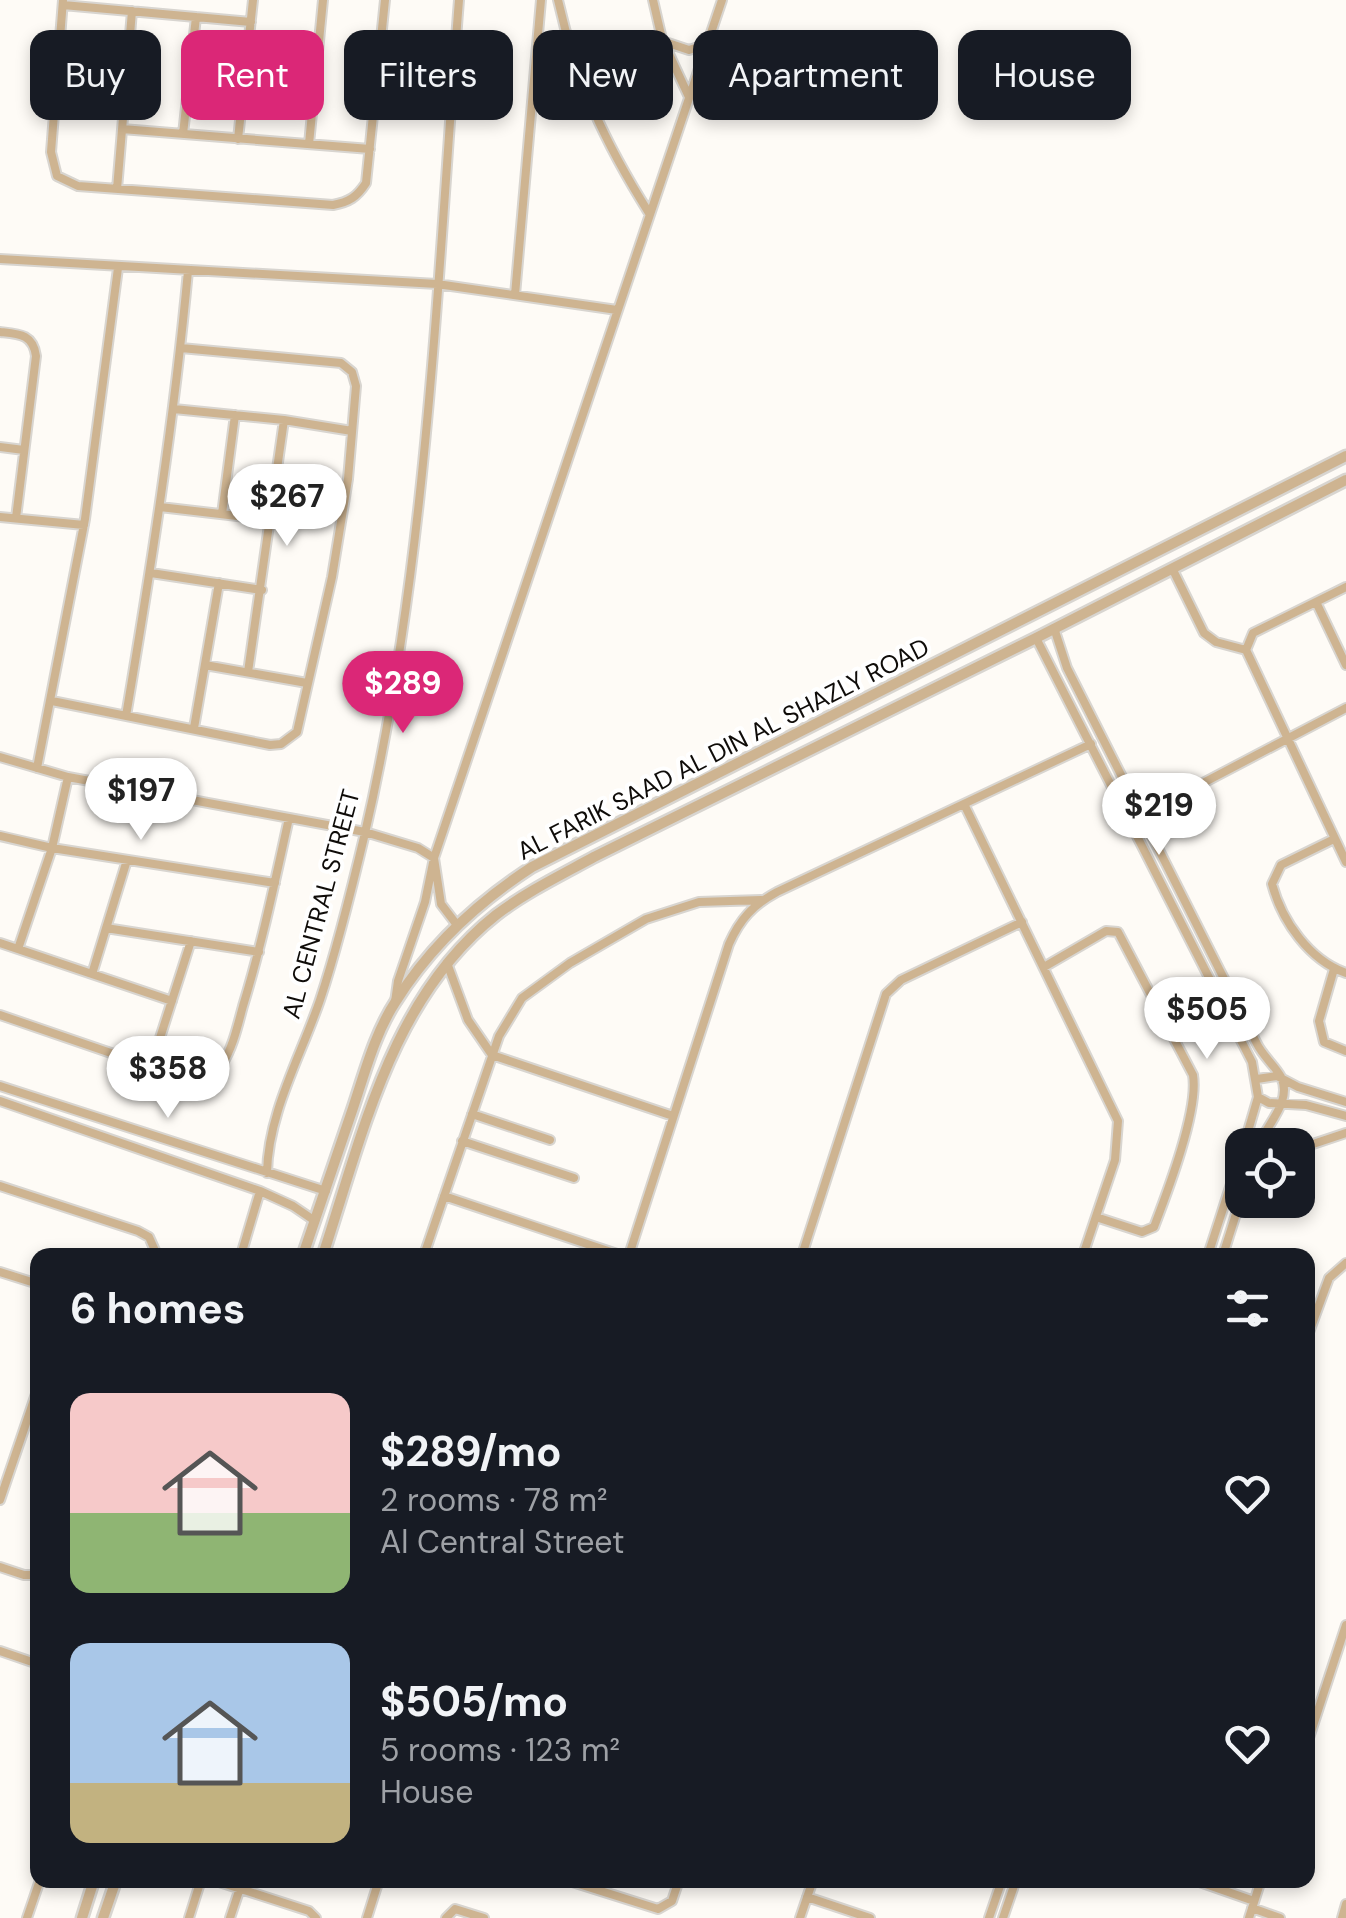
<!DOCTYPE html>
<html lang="en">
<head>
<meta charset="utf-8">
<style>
  :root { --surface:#171b24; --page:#242831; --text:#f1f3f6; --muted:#9ea1a6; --accent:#db2777 }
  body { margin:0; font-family:"DM Sans",sans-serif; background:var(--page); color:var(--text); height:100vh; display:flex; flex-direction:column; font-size:38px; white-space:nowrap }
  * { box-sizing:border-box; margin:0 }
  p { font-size:32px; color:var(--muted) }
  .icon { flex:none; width:55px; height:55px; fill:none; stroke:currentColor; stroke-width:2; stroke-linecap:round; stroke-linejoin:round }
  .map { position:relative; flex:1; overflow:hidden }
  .side { position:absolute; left:30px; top:1248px; width:1285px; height:640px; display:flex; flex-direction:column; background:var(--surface); border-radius:20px; box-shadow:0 5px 15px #0003 }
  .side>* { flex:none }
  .guide { position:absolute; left:30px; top:30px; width:1288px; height:90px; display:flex; gap:20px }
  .tools { position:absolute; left:1225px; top:1128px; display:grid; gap:20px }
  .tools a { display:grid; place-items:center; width:90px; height:90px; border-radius:20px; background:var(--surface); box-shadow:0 5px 15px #0003; font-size:50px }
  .price { position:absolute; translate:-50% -85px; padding:0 22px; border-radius:35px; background:#fff; color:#222; font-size:32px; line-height:65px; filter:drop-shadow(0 2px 5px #0008) }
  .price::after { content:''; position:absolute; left:50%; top:60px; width:30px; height:22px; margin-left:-15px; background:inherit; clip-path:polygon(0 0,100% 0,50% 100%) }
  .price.active { background:var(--accent); color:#fff }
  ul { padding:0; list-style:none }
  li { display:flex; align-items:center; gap:30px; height:250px; padding:0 40px }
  li span { display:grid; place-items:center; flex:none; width:280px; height:200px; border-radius:20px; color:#555 }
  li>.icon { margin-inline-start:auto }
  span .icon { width:120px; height:120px; fill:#fffc; stroke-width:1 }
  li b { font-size:42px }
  h2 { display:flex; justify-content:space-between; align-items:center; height:120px; padding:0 40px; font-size:42px }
  .chip { padding:0 35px; border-radius:20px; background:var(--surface); box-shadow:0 5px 15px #0003; font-size:35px; line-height:90px }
  .chip.active { background:var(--accent); color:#fff }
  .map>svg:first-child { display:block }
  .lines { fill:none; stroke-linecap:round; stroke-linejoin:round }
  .minor-casing { stroke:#d8d5d0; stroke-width:12 }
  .tertiary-casing { stroke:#d8d5d0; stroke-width:15 }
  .minor { stroke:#ceb491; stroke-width:8 }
  .tertiary { stroke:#ceb491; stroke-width:10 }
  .labels { text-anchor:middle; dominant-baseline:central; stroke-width:8; stroke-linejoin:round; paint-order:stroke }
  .street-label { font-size:25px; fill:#0f0c09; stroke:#fff }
</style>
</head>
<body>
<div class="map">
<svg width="1346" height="1918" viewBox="0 0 1346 1918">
  <rect width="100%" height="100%" fill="#fefbf6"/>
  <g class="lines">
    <!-- minor casing -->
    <g class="minor-casing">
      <path id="minor" d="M63,0l-12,152 6,24 21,10 255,19c16,-3 24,-8 33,-22l19,-183
        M558,0c18,81 47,143 91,213
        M653,0l9,39 27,58
        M63,5l188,17
        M665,42l24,8 19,-6
        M122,129l248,20
        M183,134l13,-117
        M238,139l15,-139
        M309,144l14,-144
        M117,189l15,-178
        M0,259l437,25 180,26
        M515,295l26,-295
        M0,332c19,2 33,2 36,24l-20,162
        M174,409l110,11 68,11
        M0,447l24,3
        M160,507l112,13
        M222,514l13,-99
        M0,517l84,8
        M1172,568l32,65 12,9 30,8
        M151,573l111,17
        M1346,587l-93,46 -7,17 100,212
        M1316,602l30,63
        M1054,628l13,40 190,376c6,12 18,22 24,33 12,24 -15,48 -22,68
        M1036,638l216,424 6,35 -14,48
        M205,665l102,18
        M248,672l36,-252
        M52,701l218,44 11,-1 16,-12 35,-155 16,-98 8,-93 -4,-14 -11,-9 -160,-15
        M126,716c25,-148 48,-295 62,-445
        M194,728l25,-145
        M0,757l68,20 297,55 53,16 16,10 7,46 16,21
        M37,768l48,-249 33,-251
        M964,804l154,317 -3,39 -32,95
        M1142,815l204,-107
        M0,836l52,12 223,35
        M1334,839l-53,26 -9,19c10,37 37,76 74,89
        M106,928l153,24
        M0,943l172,58
        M18,949l34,-101 16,-71
        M447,963l21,57 24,35 181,61
        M1044,967l62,-36 12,1 75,143c6,35 -26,118 -39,152l-12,5 -46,-15
        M1334,969l-15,52 5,21 22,9
        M92,974l35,-114
        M395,1002l3,-21 27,-79 9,-44 288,-858
        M0,1015l181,62c17,3 30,1 41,-13 11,-16 16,-40 21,-58 19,-62 32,-125 46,-188
        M151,1066l40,-125
        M1257,1079l20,-3 21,11 48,15
        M0,1086l326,105
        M1258,1097l11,6 37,2 40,11
        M0,1101l260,90 33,15 22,15
        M472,1114l78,26
        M462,1141l112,37
        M1298,1149l48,-16
        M267,1173c1,-60 34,-117 53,-173 18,-54 32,-112 45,-167 63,-273 72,-555 94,-833
        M0,1186l138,45 11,6 8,18
        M444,1196l176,59
        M241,1255l19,-64
        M424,1255l75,-219 23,-38 48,-35 76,-44 53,-17 62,-2
        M629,1255l100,-311c11,-25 24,-39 48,-52l314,-148
        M802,1255l84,-261 15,-14 121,-58
        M1208,1255l34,-105
        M1223,1255l19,-60
        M0,1272l38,12
        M1308,1335l21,-57 17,-15
        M0,1500l38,-112
        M0,1567l24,8h14
        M0,1651l38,13
        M1308,1741l38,-116
        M213,1880l96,31 7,7
        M566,1880l92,29 14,-8 7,-21
        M1194,1880l60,21
        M807,1897l63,21
        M1252,1908l28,10
        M27,1918l13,-38
        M189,1918l12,-38
        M230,1918l10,-30
        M367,1918l12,-38
        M446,1918l9,-9 29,9
        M800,1918l13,-38
        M989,1918l13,-38
        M1003,1918l13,-38
        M1249,1918l12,-38
        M1342,1918l4,-14"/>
    </g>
    <!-- tertiary casing -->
    <g class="tertiary-casing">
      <path id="tertiary" d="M303,1255c17,-49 33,-98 50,-147 12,-36 22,-75 43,-107 35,-56 82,-99 136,-134l814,-411
        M323,1255c40,-121 68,-257 173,-340 30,-23 65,-40 98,-58l442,-219 310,-158
        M82,1918l12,-38
        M103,1918l13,-38"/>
    </g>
    <!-- minor -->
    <use href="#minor" class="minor"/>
    <!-- tertiary -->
    <use href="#tertiary" class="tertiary"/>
  </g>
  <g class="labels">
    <!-- street labels -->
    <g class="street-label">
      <text transform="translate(723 749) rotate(-27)">AL FARIK SAAD AL DIN AL SHAZLY ROAD</text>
      <text transform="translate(321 904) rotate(-75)">AL CENTRAL STREET</text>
    </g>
  </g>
</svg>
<div class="tools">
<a><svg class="icon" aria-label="locate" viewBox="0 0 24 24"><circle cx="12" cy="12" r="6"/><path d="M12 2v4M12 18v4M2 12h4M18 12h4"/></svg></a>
</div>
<b class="price" style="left:287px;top:549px">$267</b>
<b class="price active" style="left:403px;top:736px">$289</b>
<b class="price" style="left:141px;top:843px">$197</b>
<b class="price" style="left:1159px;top:858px">$219</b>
<b class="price" style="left:1207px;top:1062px">$505</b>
<b class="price" style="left:168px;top:1121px">$358</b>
<div class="guide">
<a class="chip">Buy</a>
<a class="chip active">Rent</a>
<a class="chip">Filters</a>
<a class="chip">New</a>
<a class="chip">Apartment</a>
<a class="chip">House</a>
</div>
<section class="side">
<h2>6 homes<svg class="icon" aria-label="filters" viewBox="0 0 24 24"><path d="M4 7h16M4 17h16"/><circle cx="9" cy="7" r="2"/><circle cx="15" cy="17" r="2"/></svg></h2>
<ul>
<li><span style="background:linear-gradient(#f6c9c9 60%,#8fb573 0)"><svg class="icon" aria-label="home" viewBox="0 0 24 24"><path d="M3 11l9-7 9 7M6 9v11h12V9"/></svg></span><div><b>$289/mo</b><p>2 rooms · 78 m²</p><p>Al Central Street</p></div><svg class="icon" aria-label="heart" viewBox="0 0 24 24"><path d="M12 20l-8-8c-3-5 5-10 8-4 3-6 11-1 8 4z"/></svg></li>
<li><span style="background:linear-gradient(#a9c7e8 70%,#c2b280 0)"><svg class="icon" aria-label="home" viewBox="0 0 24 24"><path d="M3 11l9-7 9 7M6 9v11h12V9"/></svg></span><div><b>$505/mo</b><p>5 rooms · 123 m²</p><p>House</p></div><svg class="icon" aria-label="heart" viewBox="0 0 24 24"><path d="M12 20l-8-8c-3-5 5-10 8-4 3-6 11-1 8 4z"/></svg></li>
</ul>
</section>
</div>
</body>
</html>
